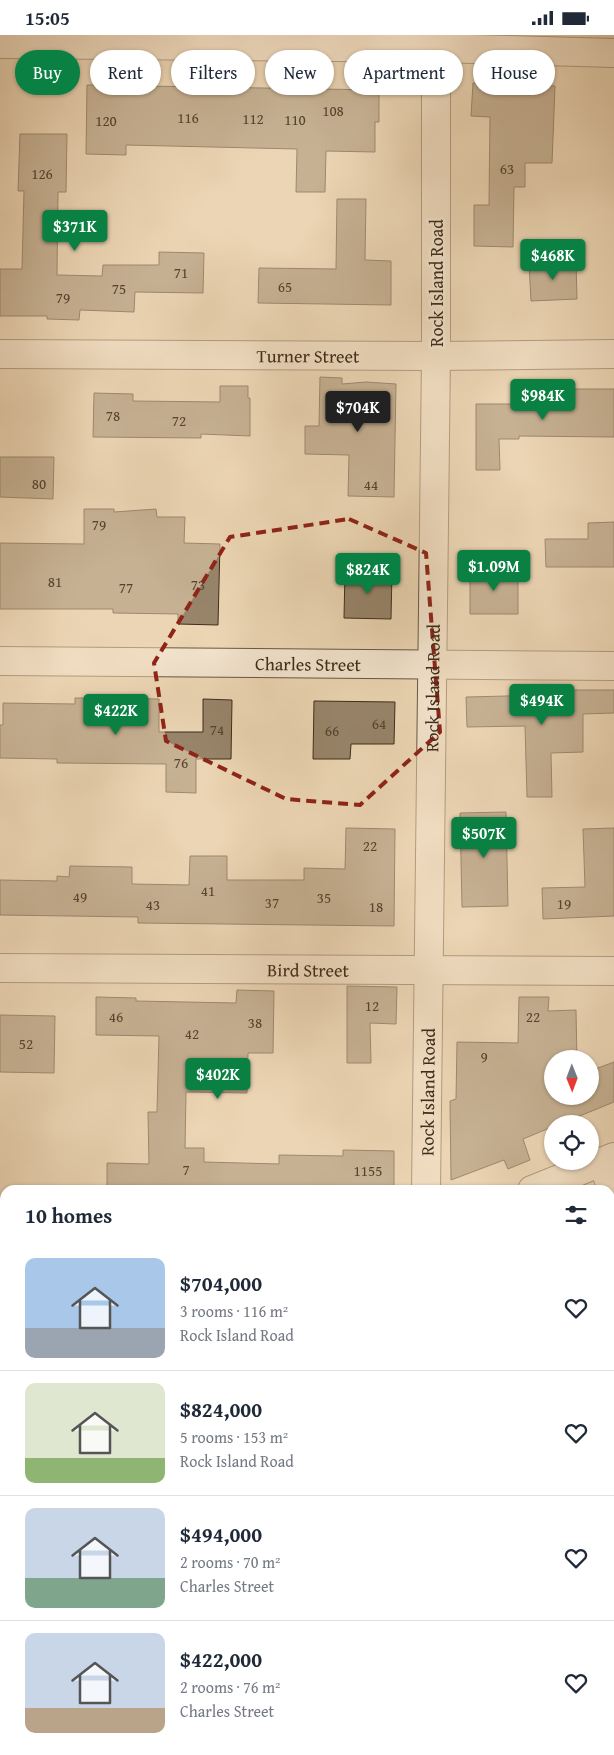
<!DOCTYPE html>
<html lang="en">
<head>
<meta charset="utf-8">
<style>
  :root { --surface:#fff; --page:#f2f2f3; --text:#1f2937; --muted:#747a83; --line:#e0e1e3; --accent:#0b8043 }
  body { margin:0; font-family:"Gentium Book Plus",serif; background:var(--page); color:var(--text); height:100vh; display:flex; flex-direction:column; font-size:19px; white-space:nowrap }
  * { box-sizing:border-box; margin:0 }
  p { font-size:16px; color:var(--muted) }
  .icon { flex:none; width:28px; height:28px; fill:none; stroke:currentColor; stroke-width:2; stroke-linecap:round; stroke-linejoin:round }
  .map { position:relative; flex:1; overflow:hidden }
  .side { position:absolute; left:0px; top:1150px; width:615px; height:570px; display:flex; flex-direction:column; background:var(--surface); border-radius:15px 15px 0 0; box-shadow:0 1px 4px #0004 }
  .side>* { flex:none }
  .guide { position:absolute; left:15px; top:15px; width:585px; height:45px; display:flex; gap:10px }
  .needle { width:32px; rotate:179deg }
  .fabs { position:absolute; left:544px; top:1015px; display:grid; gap:10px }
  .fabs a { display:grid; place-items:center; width:55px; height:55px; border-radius:50%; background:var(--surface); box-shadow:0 1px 4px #0004; font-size:25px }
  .price { position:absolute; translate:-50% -42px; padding:0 11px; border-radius:5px; background:var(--accent); color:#fff; font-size:16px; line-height:32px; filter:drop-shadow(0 1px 2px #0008) }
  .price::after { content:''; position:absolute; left:50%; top:30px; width:15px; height:11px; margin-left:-8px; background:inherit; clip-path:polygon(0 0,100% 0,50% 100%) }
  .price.current { background:#222; color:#fff }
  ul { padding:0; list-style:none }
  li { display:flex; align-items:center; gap:15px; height:125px; padding:0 25px }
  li+li { border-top:1px solid var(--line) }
  li span { display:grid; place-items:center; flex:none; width:140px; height:100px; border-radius:10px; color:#555 }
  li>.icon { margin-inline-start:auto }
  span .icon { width:60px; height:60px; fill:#fffc; stroke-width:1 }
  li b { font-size:21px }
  h2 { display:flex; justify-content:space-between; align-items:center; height:60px; padding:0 25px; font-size:21px }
  .chip { padding:0 18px; border-radius:22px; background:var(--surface); box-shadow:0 1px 4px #0004; font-size:18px; line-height:45px }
  .chip.current { background:var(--accent); color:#fff }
  .status { display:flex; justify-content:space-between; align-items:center; height:35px; padding:0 25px; background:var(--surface); direction:ltr }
  .status svg { height:14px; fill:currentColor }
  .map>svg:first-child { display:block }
  .building { fill:#98856b; stroke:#3d2d1b }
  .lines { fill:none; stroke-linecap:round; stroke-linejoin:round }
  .minor-casing { stroke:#695741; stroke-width:30 }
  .minor { stroke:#f3e4ce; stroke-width:28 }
  .marked { fill:none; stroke:#8f2418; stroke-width:4; stroke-dasharray:10 6; stroke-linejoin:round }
  .labels { text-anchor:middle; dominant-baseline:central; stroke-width:5; stroke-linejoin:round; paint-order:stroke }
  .number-label { font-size:15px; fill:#54432f }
  .street-label { font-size:18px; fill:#3d2d1b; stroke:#f3e4ce }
</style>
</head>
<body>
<div class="status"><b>15:05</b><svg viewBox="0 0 49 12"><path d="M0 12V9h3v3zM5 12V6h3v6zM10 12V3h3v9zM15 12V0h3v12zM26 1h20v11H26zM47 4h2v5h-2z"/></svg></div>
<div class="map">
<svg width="614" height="1720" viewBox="0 0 614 1720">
  <rect width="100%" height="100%" fill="#ecd6b4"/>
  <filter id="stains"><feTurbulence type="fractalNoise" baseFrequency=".004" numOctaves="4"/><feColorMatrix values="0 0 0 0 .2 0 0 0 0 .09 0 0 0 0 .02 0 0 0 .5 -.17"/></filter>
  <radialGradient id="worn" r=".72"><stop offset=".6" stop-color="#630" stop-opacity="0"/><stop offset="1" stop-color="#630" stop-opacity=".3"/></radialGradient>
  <!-- building -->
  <path class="building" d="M473,48l82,3 -3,77h-27v24h-11l-1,60 -39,-1v-41h15l1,-88 -19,-1z
    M87,50l292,5v32h-4v30l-49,-1 -1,41h-29l1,-43 -171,-4v10l-40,-1z
    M20,99h47l-1,58h-8l-1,83 45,1 1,-11h56v-13l45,1 -1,40 -68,-1 -1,20 -54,-2 -1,10 -32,-1v-3h-47v-47h22l2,-78h-6z
    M337,164h29l-1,61 26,1v44l-133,-2 1,-35 77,1z
    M576,226l1,38 -46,2 -2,-38z
    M320,342l22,1v6l24,-2 30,2 -2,113 -46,-1 1,-41 -44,-1v-28h14z
    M220,351h28v12h2v38l-49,-2v4l-108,-1 1,-44 39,1v7l87,1z
    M556,354h58v48l-95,-1v3h-20l1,31h-24v-66h80z
    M0,422h54l-1,42 -53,-2z
    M84,474h30v3l42,-3 1,8h28l-1,26 36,1 -2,81 -40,-1v-10l-65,-1v-4h-113v-66l84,1z
    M614,487v45h-68l-1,-28h43v-16z
    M470,535h48v44h-48z
    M345,536h47l-1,48 -47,-1z
    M548,655h66v23l-31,1v38l-32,1 1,44h-25l-2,-71 -58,1 -1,-30 82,-2z
    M75,663l84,1v33h44v-33l29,1 -1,59h-35v34l-30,-1v-28l-109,-1v-4l-57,-1v-33h3v-22l72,1z
    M314,666l81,1 -1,42h-43l-1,15h-37z
    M506,777l2,94 -46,1 -2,-94z
    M346,793l49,1 -1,97 -256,-3v-6l-138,-2v-35l57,1v-5l12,1 1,-11 62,1v17l57,1 1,-29h37v24h77v-12l41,1z
    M614,793v88l-71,3 -1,-31 43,-1 -2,-58z
    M347,951l50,1 -1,37 -26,-1 1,40h-24z
    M237,955l37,1 -1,62h-25l-1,40 -61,-1 -1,56h19v14l75,2v-9l64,1v-6l51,1v39h-287v-27l42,1 -1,-52h9l2,-76 -63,-1v-38l40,1v3l100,2z
    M519,962h30l-1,14 28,-1 1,49h-25v37h38v-25l24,-9v40l-54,22h-8v3l-29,12 7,21 -22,9 -4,-9 -53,20 -1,-79 6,-2 1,-57 61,1z
    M0,980l55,1 -1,57 -54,-1z"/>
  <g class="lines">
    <!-- minor casing -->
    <g class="minor-casing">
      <g id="minor">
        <path d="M0,9l436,4 178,5"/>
        <path id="s1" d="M0,319l436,2 178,-2"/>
        <path id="s2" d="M0,626l614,5"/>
        <path id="s3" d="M0,933l614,3"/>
        <path d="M602,1127l12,32"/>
        <path id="s4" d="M426,1155l10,-834v-321"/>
        <path d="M532,1155l82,-33"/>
        <path d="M0,1211h5"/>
        <path d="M0,1370l5,-2"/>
        <path d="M610,1696h4"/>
        <path d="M165,1715v5"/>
        <path d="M314,1720l62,-5"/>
      </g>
    </g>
    <!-- minor -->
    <use href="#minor" class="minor"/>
  </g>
  <!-- marked area -->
  <path d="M0 0H614V1720H0ZM349,484l77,34 14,179 -80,73 -74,-6 -120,-58 -12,-78 76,-126z" fill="#ecd6b4" fill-opacity=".55" fill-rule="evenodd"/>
  <path class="marked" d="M349,484l77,34 14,179 -80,73 -74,-6 -120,-58 -12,-78 76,-126z"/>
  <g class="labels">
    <!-- number labels -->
    <g class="number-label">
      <text x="333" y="75">108</text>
      <text x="188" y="82">116</text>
      <text x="253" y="83">112</text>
      <text x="295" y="84">110</text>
      <text x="106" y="85">120</text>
      <text x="507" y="133">63</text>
      <text x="42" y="138">126</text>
      <text x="181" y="237">71</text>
      <text x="285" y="251">65</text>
      <text x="119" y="253">75</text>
      <text x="63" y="262">79</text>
      <text x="113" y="380">78</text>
      <text x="179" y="385">72</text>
      <text x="39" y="448">80</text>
      <text x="371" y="449">44</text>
      <text x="99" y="489">79</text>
      <text x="55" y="546">81</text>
      <text x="198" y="549">73</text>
      <text x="126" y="552">77</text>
      <text x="379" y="688">64</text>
      <text x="217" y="694">74</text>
      <text x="332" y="695">66</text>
      <text x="181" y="727">76</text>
      <text x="370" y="810">22</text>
      <text x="208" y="855">41</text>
      <text x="80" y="861">49</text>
      <text x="324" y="862">35</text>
      <text x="272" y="867">37</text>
      <text x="564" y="868">19</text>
      <text x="153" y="869">43</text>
      <text x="376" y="871">18</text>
      <text x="372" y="970">12</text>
      <text x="116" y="981">46</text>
      <text x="533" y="981">22</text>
      <text x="255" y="987">38</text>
      <text x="192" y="998">42</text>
      <text x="26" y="1008">52</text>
      <text x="484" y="1021">9</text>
      <text x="186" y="1134">7</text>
      <text x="368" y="1135">1155</text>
    </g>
    <!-- street labels -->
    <g class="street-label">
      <text transform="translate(436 248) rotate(-90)">Rock Island Road</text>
      <text stroke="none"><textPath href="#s1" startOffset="308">Turner Street</textPath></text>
      <text stroke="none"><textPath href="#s2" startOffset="308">Charles Street</textPath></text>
      <text stroke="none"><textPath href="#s4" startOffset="502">Rock Island Road</textPath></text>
      <text stroke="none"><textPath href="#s3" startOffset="308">Bird Street</textPath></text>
      <text stroke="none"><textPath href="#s4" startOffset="98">Rock Island Road</textPath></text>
    </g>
  </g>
  <rect width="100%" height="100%" filter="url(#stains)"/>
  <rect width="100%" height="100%" fill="url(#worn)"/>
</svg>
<div class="fabs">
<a><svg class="needle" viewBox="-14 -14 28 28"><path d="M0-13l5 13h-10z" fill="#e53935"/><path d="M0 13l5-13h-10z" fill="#747a83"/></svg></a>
<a><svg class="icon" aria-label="locate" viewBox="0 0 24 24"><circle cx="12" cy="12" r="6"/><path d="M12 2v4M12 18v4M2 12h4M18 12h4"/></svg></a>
</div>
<b class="price" style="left:75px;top:217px">$371K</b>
<b class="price" style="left:553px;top:246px">$468K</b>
<b class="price" style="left:543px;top:386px">$984K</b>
<b class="price current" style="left:358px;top:398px">$704K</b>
<b class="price" style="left:494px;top:557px">$1.09M</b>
<b class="price" style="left:368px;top:560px">$824K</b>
<b class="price" style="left:542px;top:691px">$494K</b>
<b class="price" style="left:116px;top:701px">$422K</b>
<b class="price" style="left:484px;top:824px">$507K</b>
<b class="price" style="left:218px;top:1065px">$402K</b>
<div class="guide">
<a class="chip current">Buy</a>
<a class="chip">Rent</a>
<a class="chip">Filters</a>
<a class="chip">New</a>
<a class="chip">Apartment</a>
<a class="chip">House</a>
</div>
<section class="side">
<h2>10 homes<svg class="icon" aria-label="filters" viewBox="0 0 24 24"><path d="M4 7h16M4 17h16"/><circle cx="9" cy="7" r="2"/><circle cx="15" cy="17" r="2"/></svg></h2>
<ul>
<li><span style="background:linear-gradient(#a9c7e8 70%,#9aa5b1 0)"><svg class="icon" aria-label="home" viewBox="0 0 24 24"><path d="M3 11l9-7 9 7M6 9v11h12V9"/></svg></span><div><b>$704,000</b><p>3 rooms · 116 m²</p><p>Rock Island Road</p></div><svg class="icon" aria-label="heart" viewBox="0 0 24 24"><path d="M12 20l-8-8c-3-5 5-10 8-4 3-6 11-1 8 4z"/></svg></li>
<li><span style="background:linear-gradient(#dfe7d0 75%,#8fb573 0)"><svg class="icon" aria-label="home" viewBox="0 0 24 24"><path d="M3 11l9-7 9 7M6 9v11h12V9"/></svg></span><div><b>$824,000</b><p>5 rooms · 153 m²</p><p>Rock Island Road</p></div><svg class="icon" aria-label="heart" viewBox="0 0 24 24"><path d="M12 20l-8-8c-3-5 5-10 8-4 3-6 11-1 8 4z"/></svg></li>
<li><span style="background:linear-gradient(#c9d6e8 70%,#7fa58c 0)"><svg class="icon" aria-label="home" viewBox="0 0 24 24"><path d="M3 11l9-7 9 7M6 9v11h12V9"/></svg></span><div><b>$494,000</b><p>2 rooms · 70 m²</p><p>Charles Street</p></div><svg class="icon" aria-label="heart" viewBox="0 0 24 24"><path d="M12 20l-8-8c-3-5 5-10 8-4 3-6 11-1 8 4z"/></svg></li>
<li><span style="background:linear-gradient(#c9d6e8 75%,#b9a48a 0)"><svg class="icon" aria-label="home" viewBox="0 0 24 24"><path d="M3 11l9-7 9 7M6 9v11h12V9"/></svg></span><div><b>$422,000</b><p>2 rooms · 76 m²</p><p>Charles Street</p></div><svg class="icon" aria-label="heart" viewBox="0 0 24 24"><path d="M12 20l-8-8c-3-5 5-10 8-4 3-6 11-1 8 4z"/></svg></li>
</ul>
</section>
</div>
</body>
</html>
